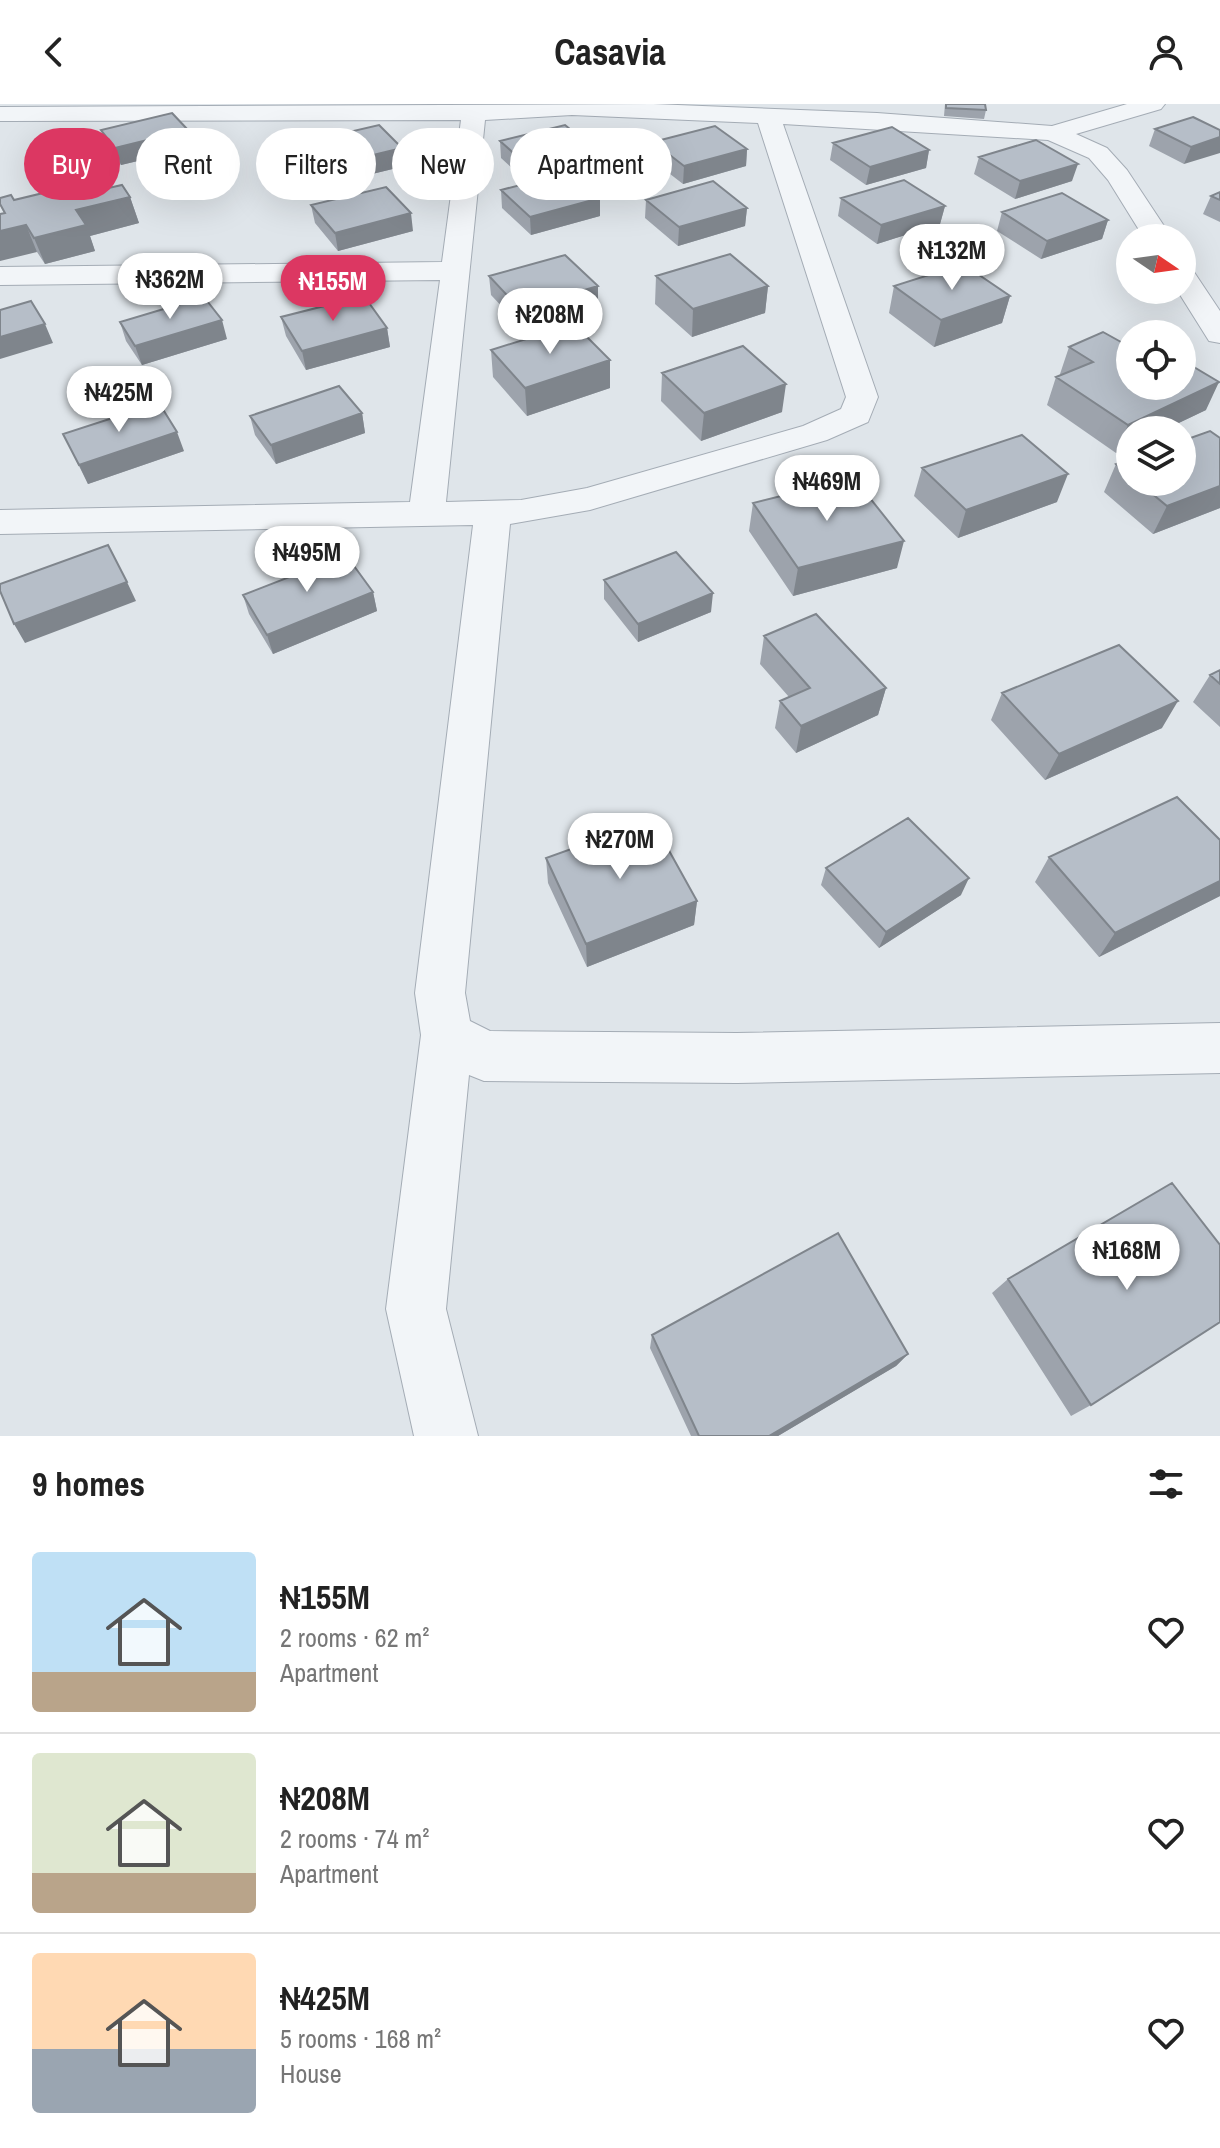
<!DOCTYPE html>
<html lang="en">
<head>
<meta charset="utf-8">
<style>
  :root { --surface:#fff; --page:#f6f6f6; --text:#222; --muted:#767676; --line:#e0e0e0; --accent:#dc3762 }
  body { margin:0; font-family:"Archivo Narrow",sans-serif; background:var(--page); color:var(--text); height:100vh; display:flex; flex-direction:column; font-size:30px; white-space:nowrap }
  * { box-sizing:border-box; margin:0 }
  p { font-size:26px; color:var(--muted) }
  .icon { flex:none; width:44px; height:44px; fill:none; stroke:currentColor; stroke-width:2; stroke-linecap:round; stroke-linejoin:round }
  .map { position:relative; height:1332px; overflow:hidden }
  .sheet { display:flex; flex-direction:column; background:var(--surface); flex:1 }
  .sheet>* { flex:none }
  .top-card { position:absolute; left:24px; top:24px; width:800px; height:72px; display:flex; gap:16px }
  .needle { width:52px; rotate:103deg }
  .buttons { position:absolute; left:1116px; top:120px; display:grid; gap:16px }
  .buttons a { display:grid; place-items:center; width:80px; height:80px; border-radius:50%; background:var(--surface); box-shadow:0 8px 32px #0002; font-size:40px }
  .price { position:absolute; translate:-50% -68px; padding:0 18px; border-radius:28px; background:#fff; color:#222; font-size:26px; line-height:52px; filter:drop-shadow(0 2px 4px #0008) }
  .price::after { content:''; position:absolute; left:50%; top:48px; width:24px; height:18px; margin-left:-12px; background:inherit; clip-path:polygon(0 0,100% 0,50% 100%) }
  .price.active { background:var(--accent); color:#fff }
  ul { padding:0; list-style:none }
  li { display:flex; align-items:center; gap:24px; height:200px; padding:0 32px }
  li+li { border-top:2px solid var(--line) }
  li span { display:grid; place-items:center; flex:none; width:224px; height:160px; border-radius:8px; color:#555 }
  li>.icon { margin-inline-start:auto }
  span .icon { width:96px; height:96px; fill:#fffc; stroke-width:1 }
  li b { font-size:34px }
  h2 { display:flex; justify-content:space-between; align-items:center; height:96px; padding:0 32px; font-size:34px }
  .chip { padding:0 28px; border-radius:36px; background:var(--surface); box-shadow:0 8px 32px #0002; font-size:28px; line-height:72px }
  .chip.active { background:var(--accent); color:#fff }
  header { display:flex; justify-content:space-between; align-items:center; height:104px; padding:0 32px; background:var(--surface); font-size:36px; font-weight:700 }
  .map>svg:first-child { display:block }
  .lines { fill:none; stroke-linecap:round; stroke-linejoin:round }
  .minor-casing { stroke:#a4acb5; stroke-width:2 }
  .minor { fill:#f2f5f8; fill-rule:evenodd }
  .wall { fill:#9da3ac }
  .shaded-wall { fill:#7f858c }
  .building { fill:#b6bec8; stroke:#7f858c; stroke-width:2 }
</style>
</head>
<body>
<header><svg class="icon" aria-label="back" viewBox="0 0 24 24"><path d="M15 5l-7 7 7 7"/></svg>Casavia<svg class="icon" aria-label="person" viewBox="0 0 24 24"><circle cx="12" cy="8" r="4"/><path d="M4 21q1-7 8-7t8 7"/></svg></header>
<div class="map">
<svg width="1220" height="1332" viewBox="0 0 1220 1332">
  <rect width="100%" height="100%" fill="#dfe5ea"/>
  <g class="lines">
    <!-- minor casing -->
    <g class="minor-casing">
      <path id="minor" d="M653,0l224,9 175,13 75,-22h38l-4,5 -85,25 31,14 20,22 45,68h-28l-36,-58 -19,-22 -41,-18 -265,-16 95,273 -10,25 -41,18 -237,70 -80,14 -45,469 5,28 20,10 247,2 483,-10v50l-483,10 -253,-2 -15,-6 -23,234 32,127h-64l-28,-127 35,-274 -6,-42 58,-468 -473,9v-24l410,-8 30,-222 -440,5v-18l442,-5 19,-142 -461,1v-14zM572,11l186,8 88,274 -5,12 -38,17 -216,62 -66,12 -75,2 39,-382z
        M1182,162l10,3 28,42v32l-11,-2 -32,-51h5z"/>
    </g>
    <!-- minor -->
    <use href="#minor" class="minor"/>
  </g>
  <!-- wall -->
  <path class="wall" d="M945,0h40l1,6 -2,9 -40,-3z
    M1155,25l65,1 -36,34 -35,-18z
    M101,26l91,18 -71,17 -14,-18z
    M310,37l92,7 3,18 -70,17 -21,-24z
    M500,37l93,24 -66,17 -26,-24z
    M653,38l94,7 -1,17 -63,18 -31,-24z
    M833,39l96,7 -3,18 -60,17 -36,-25z
    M979,53l93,24 -57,18 -41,-25z
    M38,81l29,4 33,1 30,7 9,26 -49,13 5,15 -50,13 -8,-12 -33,-39 -4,-8v-7l14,2 27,-6z
    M501,86l99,8v18l-69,19 -29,-27z
    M1220,88v30l-17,-8 8,-18z
    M841,94l104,8 -5,18 -63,20 -39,-28z
    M646,96l101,8 -2,18 -67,20 -33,-28z
    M311,101l102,26 -75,20 -23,-28z
    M1002,108l106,8 -6,19 -61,20 -44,-28z
    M489,172l109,10v18l-77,23 -30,-32z
    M656,172l112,10 -3,27 -73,24 -37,-33z
    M894,182l116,10 -8,27 -68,24 -45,-34z
    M281,213l106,11 3,19 -84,23 -20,-34z
    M120,218l107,17 -85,26 -16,-24z
    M1182,240l10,6 -6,12 20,48 -42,20h-34l-14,23 -69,-48 9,-28 5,-2 -1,-1 9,-27 60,1z
    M491,246l119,38 -83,28 -34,-39z
    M662,269l120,39 -81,29 -40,-40z
    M362,309l3,20 -89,31 -21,-29 -5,-19z
    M63,330l121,17 -96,33z
    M1220,334v70l-67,26 -49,-42 12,-28 14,-5v23h52z
    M922,364l135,34 -99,36 -44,-42z
    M753,399l144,65 -104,28 -44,-65z
    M604,476l107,32 -73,30 -34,-43z
    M373,488l4,19 -104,43 -24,-40 -6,-19z
    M764,532l122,52 -8,27 -82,38 -21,-25 5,-27 9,-4 -29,-33z
    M1220,566v57l-27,-25 17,-27z
    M1002,589l160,35 -117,52 -54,-60z
    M1220,736v56l-121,61 -64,-75 14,-25z
    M546,754l151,43 -3,24 -107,42 -39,-84z
    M826,764l135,27 -82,53 -58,-63z
    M1008,1175l83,126 -20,11 -79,-123z
    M652,1231l256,19 -12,12 -118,70h-87l-41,-88z"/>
  <!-- shaded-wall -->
  <path class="shaded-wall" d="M188,26l4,18 -71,17 -6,-17z
    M1220,33v16l-36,11 7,-17z
    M402,44l3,18 -70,17 -3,-18z
    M593,44v17l-66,17 -1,-18z
    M747,45l-1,17 -63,18 1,-18z
    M929,46l-3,18 -60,17 4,-18z
    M1078,60l-6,17 -57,18 5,-18z
    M130,93l9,26 -49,13 5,15 -50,13 -11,-26 42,-28z
    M600,94v18l-69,19 -1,-18z
    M945,102l-5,18 -63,20 4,-19z
    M747,104l-2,18 -67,20 1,-19z
    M411,109l2,18 -75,20 -3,-18z
    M1108,116l-6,19 -61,20 6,-18z
    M26,121l11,27 -37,9v-30z
    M598,182v18l-77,23 -1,-18z
    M768,182l-3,27 -73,24 1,-28z
    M1010,192l-8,27 -68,24 7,-27z
    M222,216l5,19 -85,26 -7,-19z
    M45,220l8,19 -53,16v-22z
    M387,224l3,19 -84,23 -4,-19z
    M1192,246l-10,21v-17z
    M610,256v28l-83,28 -2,-28z
    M1219,278l-13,28 -42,20h-34v16l-14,7 12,-28z
    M786,280l-4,28 -81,29 3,-28z
    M362,309l3,20 -89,31 -5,-19z
    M177,328l7,19 -96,33 -9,-19z
    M1068,370l-11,28 -99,36 8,-28z
    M1220,382v22l-67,26 14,-28z
    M904,437l-7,27 -104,28 5,-28z
    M127,478l9,19 -111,42 -11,-19z
    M373,488l4,19 -104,43 -6,-19z
    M713,489l-2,19 -73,30v-18z
    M886,584l-8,27 -82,38 5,-27z
    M1178,597l-16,27 -117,52 14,-26z
    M969,774l-8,17 -82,53 7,-16z
    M1220,777v15l-121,61 16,-24z
    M697,797l-3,24 -107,42 -1,-23z
    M908,1250l-12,12 -118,70h-9z"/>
  <!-- building -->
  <path class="building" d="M946,0h39l1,6 -40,-2z
    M172,9l16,17 -73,18 -14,-18z
    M1193,13l27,13v7l-29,10 -36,-18z
    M379,21l23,23 -70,17 -22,-24z
    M565,21l28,23 -67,16 -26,-23z
    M715,22l32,23 -63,17 -31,-24z
    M892,23l37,23 -59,17 -37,-24z
    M1036,36l42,24 -58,17 -41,-24z
    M570,68l30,26 -70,19 -29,-27z
    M61,76l6,9 28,-6 5,7 22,-5 8,12 -54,13 10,15 -52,13 -8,-13 -26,6v-17l5,-1 -5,-9v-6l11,-3 3,5 29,-7 -5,-8z
    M904,76l41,26 -64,19 -40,-27z
    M713,77l34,27 -68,19 -33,-27z
    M386,83l25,26 -76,20 -24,-28z
    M1220,88v8l-9,-4z
    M1062,89l46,27 -61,21 -45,-29z
    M730,150l38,32 -75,23 -37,-33z
    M565,151l33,31 -78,23 -31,-33z
    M963,160l47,32 -69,24 -47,-34z
    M364,192l23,32 -85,23 -21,-34z
    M204,193l18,23 -87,26 -15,-24z
    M31,197l14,23 -45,13v-27z
    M574,220l36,36 -85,28 -34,-38z
    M1103,228l27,15v39h52v-26l37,22 -91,43 -72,-48 37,-15 -24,-15z
    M1182,240l10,6 -10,4z
    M743,242l43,38 -82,29 -42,-40z
    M339,282l23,27 -91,32 -21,-29z
    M159,299l18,29 -98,33 -16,-31z
    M1210,327l10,7v48l-53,20 -29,-24h44v-41z
    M1022,331l46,39 -102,36 -44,-42z
    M1130,355v17l-14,-12z
    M854,374l50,63 -106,27 -45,-65z
    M108,441l19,37 -113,42 -14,-33v-7z
    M676,448l37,41 -75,31 -34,-44z
    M346,451l27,37 -106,43 -24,-40z
    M816,510l70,74 -85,38 -21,-25 30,-13 -46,-52z
    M1119,541l59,56 -119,53 -57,-61z
    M1220,566v14l-10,-9z
    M1177,693l43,43v41l-105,52 -66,-76z
    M908,714l61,60 -83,54 -60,-64z
    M652,716l45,81 -111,43 -40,-86z
    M1172,1079l48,62v77l-129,83 -83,-126z
    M838,1129l70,121 -139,82h-70l-47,-101z"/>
</svg>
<div class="buttons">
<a><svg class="needle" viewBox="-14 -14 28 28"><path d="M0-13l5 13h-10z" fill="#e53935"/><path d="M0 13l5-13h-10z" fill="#767676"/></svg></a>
<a><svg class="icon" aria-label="locate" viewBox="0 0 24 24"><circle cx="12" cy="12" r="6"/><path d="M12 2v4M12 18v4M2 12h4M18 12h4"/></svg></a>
<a><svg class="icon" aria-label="layers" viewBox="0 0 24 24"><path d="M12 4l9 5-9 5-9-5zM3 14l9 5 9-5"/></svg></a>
</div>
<b class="price" style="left:952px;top:188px">₦132M</b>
<b class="price" style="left:170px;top:217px">₦362M</b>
<b class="price active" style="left:333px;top:219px">₦155M</b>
<b class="price" style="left:550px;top:252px">₦208M</b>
<b class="price" style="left:119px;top:330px">₦425M</b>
<b class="price" style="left:827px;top:419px">₦469M</b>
<b class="price" style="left:307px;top:490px">₦495M</b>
<b class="price" style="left:620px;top:777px">₦270M</b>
<b class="price" style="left:1127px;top:1188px">₦168M</b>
<div class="top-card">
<a class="chip active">Buy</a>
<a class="chip">Rent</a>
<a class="chip">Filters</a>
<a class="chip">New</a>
<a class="chip">Apartment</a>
</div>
</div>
<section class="sheet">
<h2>9 homes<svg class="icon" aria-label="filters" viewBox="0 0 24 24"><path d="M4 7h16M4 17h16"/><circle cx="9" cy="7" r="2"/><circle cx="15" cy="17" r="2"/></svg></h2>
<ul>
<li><span style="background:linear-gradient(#bfe0f5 75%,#b9a48a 0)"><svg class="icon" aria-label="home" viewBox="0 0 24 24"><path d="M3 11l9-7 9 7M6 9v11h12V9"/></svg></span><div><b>₦155M</b><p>2 rooms · 62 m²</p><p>Apartment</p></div><svg class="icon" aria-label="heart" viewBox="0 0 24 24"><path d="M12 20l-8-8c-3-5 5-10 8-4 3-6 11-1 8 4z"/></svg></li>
<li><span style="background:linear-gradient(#dfe7d0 75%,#b9a48a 0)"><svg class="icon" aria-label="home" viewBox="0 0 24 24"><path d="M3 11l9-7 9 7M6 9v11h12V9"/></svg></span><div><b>₦208M</b><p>2 rooms · 74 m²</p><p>Apartment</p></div><svg class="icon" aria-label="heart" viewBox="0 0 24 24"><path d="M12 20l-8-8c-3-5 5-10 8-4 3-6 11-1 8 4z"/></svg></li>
<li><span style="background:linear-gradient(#ffd9b3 60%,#9aa5b1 0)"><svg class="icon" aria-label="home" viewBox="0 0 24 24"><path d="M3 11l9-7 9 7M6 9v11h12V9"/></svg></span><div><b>₦425M</b><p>5 rooms · 168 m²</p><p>House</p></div><svg class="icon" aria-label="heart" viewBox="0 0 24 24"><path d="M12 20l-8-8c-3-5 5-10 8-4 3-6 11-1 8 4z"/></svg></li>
</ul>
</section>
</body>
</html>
